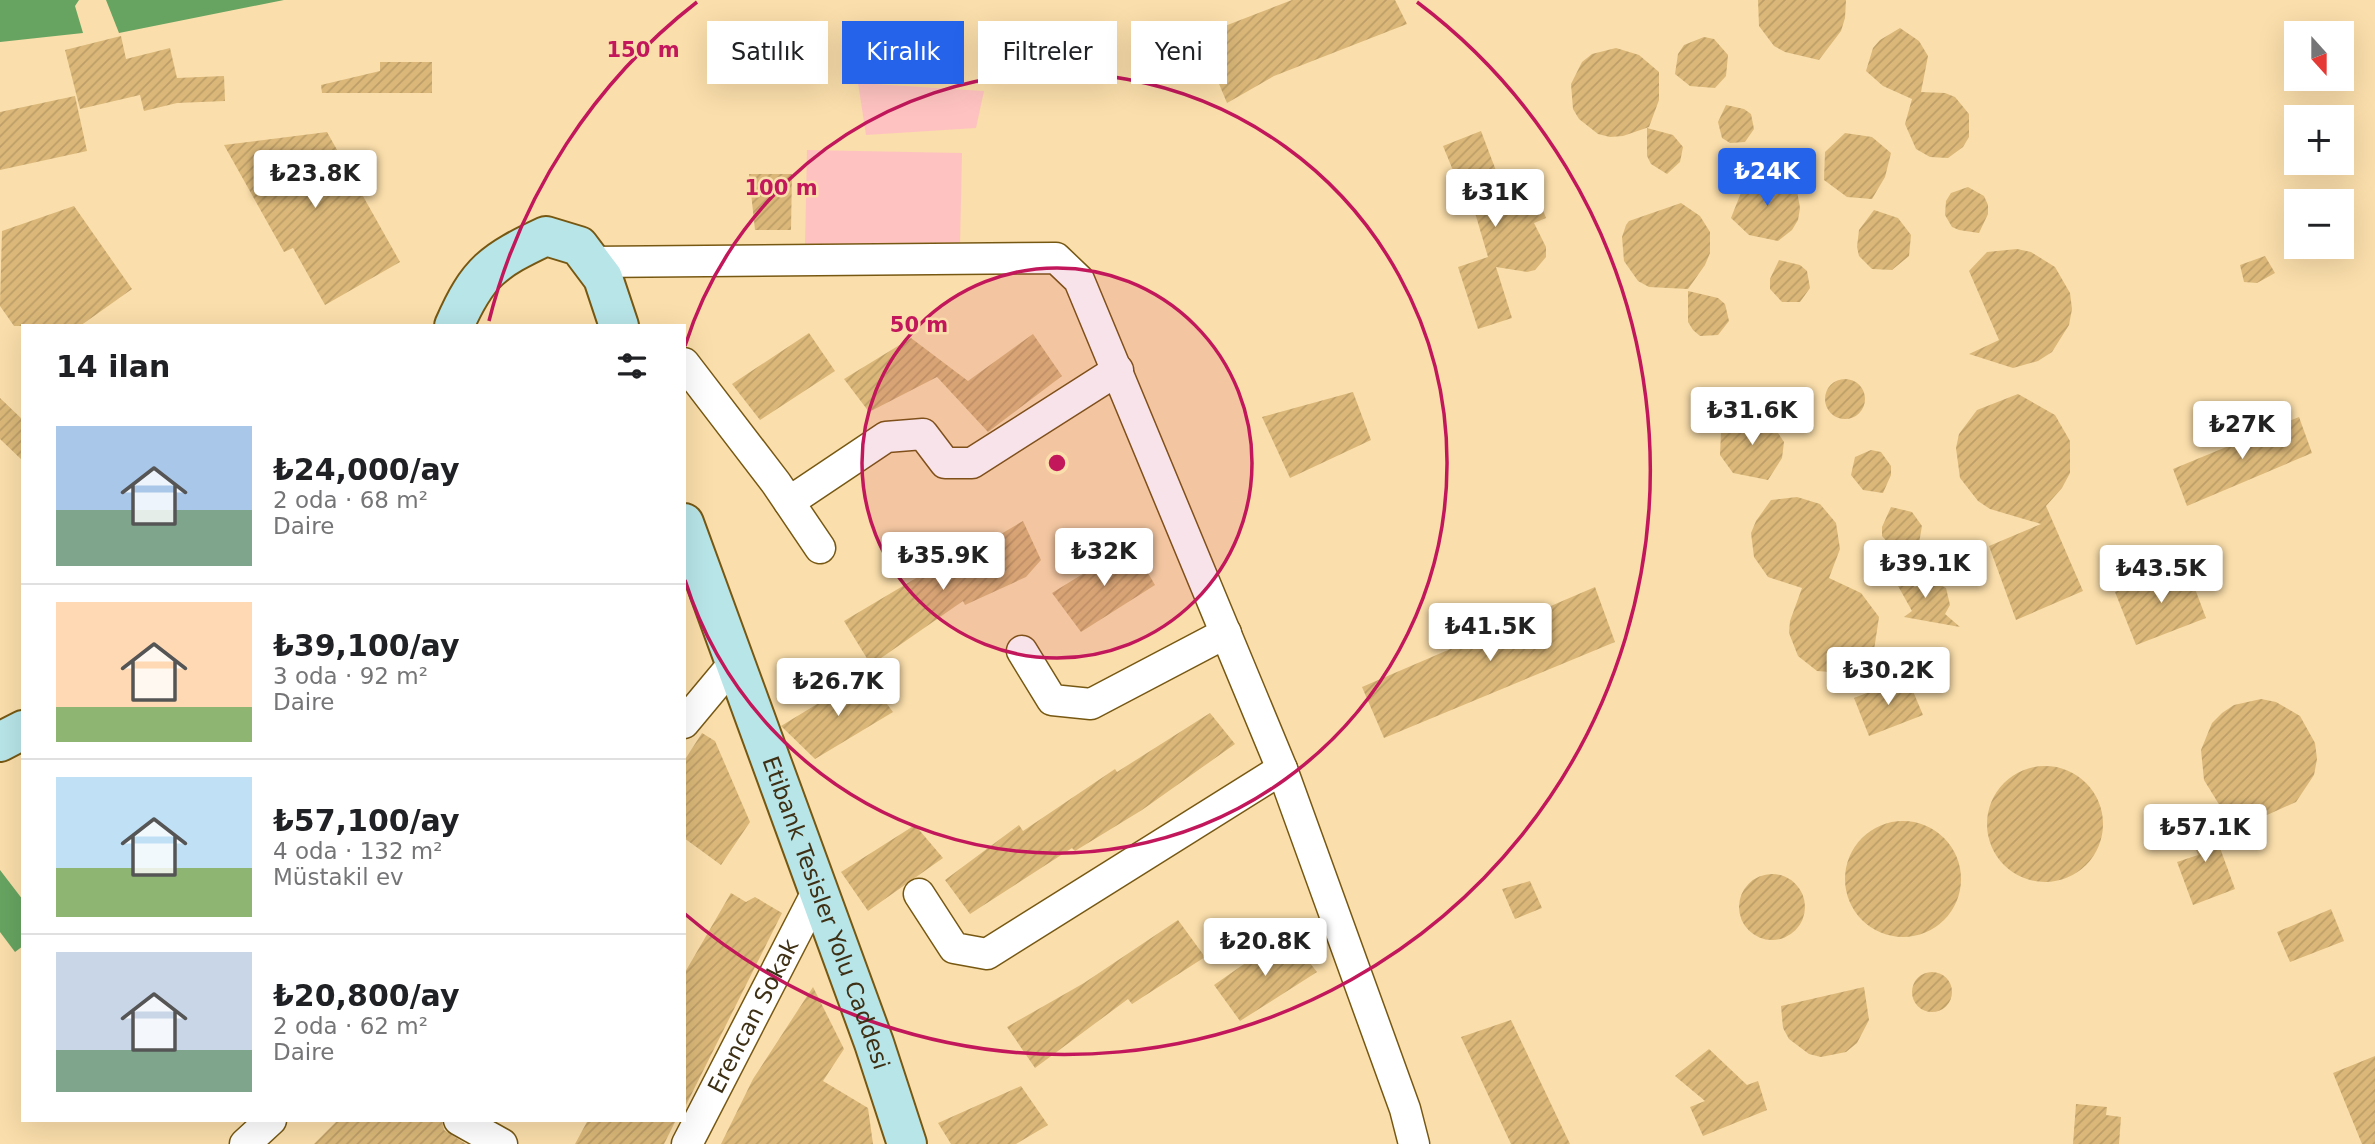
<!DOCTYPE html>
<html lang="tr">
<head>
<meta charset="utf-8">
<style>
  :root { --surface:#fff; --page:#f2f2f2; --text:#202124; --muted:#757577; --line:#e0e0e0; --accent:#2563eb }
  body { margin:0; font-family:"DejaVu Sans",sans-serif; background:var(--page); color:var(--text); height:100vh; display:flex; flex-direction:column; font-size:26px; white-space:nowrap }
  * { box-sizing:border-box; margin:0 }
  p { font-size:23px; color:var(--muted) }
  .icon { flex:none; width:38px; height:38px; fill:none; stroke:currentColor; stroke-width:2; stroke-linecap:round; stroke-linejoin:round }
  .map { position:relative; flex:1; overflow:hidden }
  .sheet { position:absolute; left:21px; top:324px; width:665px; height:798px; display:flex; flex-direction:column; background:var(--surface); border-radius:0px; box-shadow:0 7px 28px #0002 }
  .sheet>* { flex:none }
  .banner { position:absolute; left:707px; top:21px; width:665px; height:63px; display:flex; gap:14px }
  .needle { width:46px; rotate:159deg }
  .buttons { position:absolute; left:2284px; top:21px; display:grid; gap:14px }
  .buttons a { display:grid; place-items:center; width:70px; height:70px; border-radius:0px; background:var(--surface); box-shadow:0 7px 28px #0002; font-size:35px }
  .price { position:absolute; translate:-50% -60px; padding:0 16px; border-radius:7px; background:#fff; color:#222; font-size:23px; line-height:46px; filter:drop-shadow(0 2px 4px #0008) }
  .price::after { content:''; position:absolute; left:50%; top:42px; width:21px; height:16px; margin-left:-10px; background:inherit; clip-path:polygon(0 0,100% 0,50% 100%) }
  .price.on { background:var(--accent); color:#fff }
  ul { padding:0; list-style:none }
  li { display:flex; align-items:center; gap:21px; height:175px; padding:0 35px }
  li+li { border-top:2px solid var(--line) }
  li span { display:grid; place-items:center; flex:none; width:196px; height:140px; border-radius:0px; color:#555 }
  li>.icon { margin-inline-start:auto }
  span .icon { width:84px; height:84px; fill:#fffc; stroke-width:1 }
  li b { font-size:30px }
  h2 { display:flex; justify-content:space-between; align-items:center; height:84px; padding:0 35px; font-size:30px }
  .pill { padding:0 24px; border-radius:0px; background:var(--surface); box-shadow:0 7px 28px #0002; font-size:24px; line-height:63px }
  .pill.on { background:var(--accent); color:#fff }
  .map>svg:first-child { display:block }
  .pitch { fill:#fec3c0 }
  .water { fill:#67a461 }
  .building { fill:url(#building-hatch) }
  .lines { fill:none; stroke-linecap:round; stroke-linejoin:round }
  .street-casing { stroke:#775813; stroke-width:33 }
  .secondary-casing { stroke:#775813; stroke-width:42 }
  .street { stroke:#fff; stroke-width:30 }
  .secondary { stroke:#b8e5e8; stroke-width:38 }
  .ring { fill:none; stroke:#c2185b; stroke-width:3.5 }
  .labels { text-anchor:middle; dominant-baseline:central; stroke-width:5; stroke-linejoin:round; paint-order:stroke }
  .street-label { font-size:23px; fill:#3e3015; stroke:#fadeab }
  .centre { fill:#c2185b; stroke:#fadeab; stroke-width:3.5 }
  .ring-label { font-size:21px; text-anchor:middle; font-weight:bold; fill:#c2185b; stroke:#fadeab; stroke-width:5; stroke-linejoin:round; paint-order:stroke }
</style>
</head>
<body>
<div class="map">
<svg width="2375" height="1144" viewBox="0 0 2375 1144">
  <defs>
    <pattern id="building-hatch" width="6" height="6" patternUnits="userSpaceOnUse" patternTransform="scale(1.75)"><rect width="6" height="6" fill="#dbb879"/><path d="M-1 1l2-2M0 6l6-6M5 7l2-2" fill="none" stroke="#bd9e68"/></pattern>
  </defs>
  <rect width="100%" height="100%" fill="#fadeab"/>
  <!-- pitch -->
  <path class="pitch" d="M858,83l126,8 -8,37 -110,7z
    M807,150l155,3 -2,94 -155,-3z"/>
  <!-- water -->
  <path class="water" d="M0,0h79l-4,6 8,27 -83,9z
    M106,0h178l-165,33z
    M0,870l23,30v46l-8,6 -15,-20z"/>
  <!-- building -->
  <path class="building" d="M1292,0h103l12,24 -133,52 -47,27 -28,-67z
    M1758,0h88l-1,18 -4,13 -22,29 -34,-8 -11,-6 -15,-20z
    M1900,28l19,13 9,15 -7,36 24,1 10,4 14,17v23l-6,10 -15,11 -18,-1 -14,-8 -11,-25 7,-25 -29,-13 -17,-15 7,-23 7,-8z
    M121,36l5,23 44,-11 7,30 47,-2 1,25 -48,2 -33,8 -4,-16 -60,14 -15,-59z
    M1704,37l10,2 14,16 -2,21 -11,12 -25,-2 -15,-12 3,-20 6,-9z
    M1616,48l23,7 20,17v28l-10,27 -26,9 -13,1 -12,-3 -19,-15 -6,-10 -2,-25 11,-22 10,-8z
    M380,62h52v31h-110l-1,-8 59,-14z
    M75,96l12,55 -87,19v-58z
    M1726,105l18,4 7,5 3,15 -9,13 -15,1 -8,-5 -4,-16z
    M1647,128l26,7 10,12 -3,15 -13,12 -16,-10 -4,-8z
    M1481,131l25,66 27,-12 13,33 -12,5 12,24v10l-11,13 -8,2 -31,-5 16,51 -34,11 -20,-62 30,-10 -22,-75 -7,3 -16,-39z
    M327,132l73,130 -75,43 -32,-57 -9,4 -60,-107z
    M1845,133l27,4 19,16 -6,24 -13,22 -25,-2 -23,-17 1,-28z
    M749,174h43l-1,56h-36z
    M1763,175l22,5 12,11 3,17 -2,12 -6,10 -14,11 -29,-6 -18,-17 13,-33z
    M1968,187l16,9 4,9v9l-9,19 -20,-3 -7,-3 -7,-12 1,-14 5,-8z
    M1681,203l19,13 10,16v21l-5,12 -17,24 -39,-2 -11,-6 -14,-20 -2,-24 4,-12 3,-4z
    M74,206l58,83 -52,37h-66l-14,-20 2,-75z
    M1874,210l24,8 13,17 -2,21 -17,14 -20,-1 -13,-13 -2,-9 2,-17z
    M2017,249l14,3 24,15 15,26 2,16 -3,16 -17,27 -14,9 -25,7 -44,-14 30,-14 -30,-69 18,-19z
    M2265,256l10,17 -18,10 -13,-1 -4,-17z
    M1779,260l21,5 7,6 3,17 -10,14h-18l-12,-13v-10z
    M1688,291l30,7 7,6 4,17 -11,14 -18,1 -7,-6 -5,-8z
    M809,333l26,38 -75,49 -28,-36z
    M1033,334l29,42 -74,56 -51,-55 -68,35 -25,-33 67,-41 57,43z
    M1825 399a20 20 0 1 1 40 0a20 20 0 1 1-40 0Z
    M1353,392l18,48 -81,38 -28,-61z
    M2018,394l37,21 15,26v32l-8,15 -16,18 37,85 -67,29 -27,-74 52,-22 -51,-15 -12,-8 -18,-23 -4,-30 3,-14 18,-24z
    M0,398l23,22v41l-23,-22z
    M1747,414l21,4 16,24 -2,16 -14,22 -35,-7 -13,-18 1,-22 15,-16z
    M2299,417l13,36 -125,53 -14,-37z
    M1871,450l10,2 10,14v9l-8,18 -20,-3 -12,-15 4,-18z
    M1797,497l23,7 16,19 4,26 -11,29 32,15 18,24 -5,33 -25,34 -5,-11 -27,-2 -19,-15 -9,-23 1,-12 12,-33 -34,-11 -14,-20 -3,-24 5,-12 15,-21z
    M1891,507l21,5 10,14 -3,17 -11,9 -14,-2 -12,-14v-9z
    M1023,521l18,39 -15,17 -61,28 -2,-4 -92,64 -27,-44 79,-47 3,4z
    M1131,544l24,41 -74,47 -29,-39z
    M2186,565l20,53 -70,27 -21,-53z
    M1890,566l25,21 15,-7 16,8 4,17 -5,9 15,13 -56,-10 8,-6 -24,-43z
    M1595,587l20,55 -231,96 -22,-51z
    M865,675l28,37 -78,47 -34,-33z
    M1907,677l16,38 -54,21 -15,-38z
    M2261,699l15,3 24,14 15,27 2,16 -3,16 -18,27 -29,13h-16l-31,-9 -16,-26 -3,-30 11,-27 10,-10 12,-8z
    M1210,713l25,31 -93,66 -67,41 -3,-3 -102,66 -25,-34 74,-55 4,6 92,-62 2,3z
    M702,733l13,8 35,81 -29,43 -37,-27v-77z
    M1987 824a58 58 0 1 1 116 0a58 58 0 1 1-116 0Z
    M2208,815l27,74 -42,16 -16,-43 21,-7 -12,-32z
    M1845 879a58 58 0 1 1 116 0a58 58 0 1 1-116 0Z
    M915,825l28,33 -75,53 -27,-39z
    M1739 907a33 33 0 1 1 66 0a33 33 0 1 1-66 0Z
    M1530,881l12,27 -27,11 -13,-30z
    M731,893l15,9 9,-5 27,16 -98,196v-135z
    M2331,909l13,32 -54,21 -13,-30z
    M1178,920l27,37 -73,47 -4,-5 -93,69 -28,-41 77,-44z
    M1287,934l30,38 -77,49 -26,-36z
    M1912 992a20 20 0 1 1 40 0a20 20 0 1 1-40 0Z
    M813,987l31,62 -21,32 45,27 5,36h-152l32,-65z
    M1864,987l5,33 -12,23 -11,9 -25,5 -12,-3 -20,-15 -6,-11 -2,-22z
    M1511,1020l59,124h-59l-50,-107z
    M1709,1049l38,36 11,-4 9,29 -64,26 -13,-29 15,-6 -30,-25z
    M2375,1056v88h-13l-29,-71z
    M1021,1086l27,39 -32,19h-65l-13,-21z
    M2076,1104l31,3 -1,8 15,2 -2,27h-46z
    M338,1120h104l2,10 22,14h-152z
    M588,1120h88l-12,24h-89z"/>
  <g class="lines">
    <!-- street casing -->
    <g class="street-casing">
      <g id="street">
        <path d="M591,262l465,-4 23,22 203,489 123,340 9,35"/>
        <path d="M684,363l92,120 44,65"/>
        <path d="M789,502l97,-65 37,-3 22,29h27l146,-93"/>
        <path d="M1022,651l30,49 39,4 135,-71"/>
        <path d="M684,723l50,-60"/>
        <path d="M919,894l35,54 33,6 295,-185"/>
        <path d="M459,1120l43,24"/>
        <path d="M245,1144l26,-24"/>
        <path id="s1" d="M687,1144l131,-254"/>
      </g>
    </g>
    <!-- secondary casing -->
    <g class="secondary-casing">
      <g id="secondary">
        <path d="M454,326c24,-55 39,-65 92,-90l33,10 24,32 16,48"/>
        <path id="s2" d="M684,523l190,520 33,101"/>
        <path d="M0,742l23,-12"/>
      </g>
    </g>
    <!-- street -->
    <use href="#street" class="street"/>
    <!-- secondary -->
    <use href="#secondary" class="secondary"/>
  </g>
  <!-- distance rings -->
  <circle cx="1057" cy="463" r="195" fill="#c2185b" fill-opacity=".12"/>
  <g class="ring">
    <circle cx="1057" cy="463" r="195"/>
    <path d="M685 346A390 390 0 1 1 685 580"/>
    <path d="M489 321A585 585 0 0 1 697 2M1417 2A585 585 0 1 1 685 914"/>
  </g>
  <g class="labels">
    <!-- street labels -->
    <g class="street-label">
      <text stroke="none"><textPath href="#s2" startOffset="415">Etibank Tesisler Yolu Caddesi</textPath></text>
      <text stroke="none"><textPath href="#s1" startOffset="144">Erencan Sokak</textPath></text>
    </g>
  </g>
  <circle cx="1057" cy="463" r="10" class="centre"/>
  <g class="ring-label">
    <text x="643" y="57">150 m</text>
    <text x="781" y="195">100 m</text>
    <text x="919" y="332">50 m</text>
  </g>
</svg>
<div class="buttons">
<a><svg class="needle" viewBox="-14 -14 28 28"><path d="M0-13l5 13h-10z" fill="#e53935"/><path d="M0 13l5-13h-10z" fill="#757577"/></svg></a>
<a>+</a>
<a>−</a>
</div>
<b class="price on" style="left:1767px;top:208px">₺24K</b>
<b class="price" style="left:315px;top:210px">₺23.8K</b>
<b class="price" style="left:1495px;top:229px">₺31K</b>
<b class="price" style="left:1752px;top:447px">₺31.6K</b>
<b class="price" style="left:2242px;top:461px">₺27K</b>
<b class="price" style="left:1104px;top:588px">₺32K</b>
<b class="price" style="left:943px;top:592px">₺35.9K</b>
<b class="price" style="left:1925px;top:600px">₺39.1K</b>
<b class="price" style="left:2161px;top:605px">₺43.5K</b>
<b class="price" style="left:1490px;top:663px">₺41.5K</b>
<b class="price" style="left:1888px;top:707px">₺30.2K</b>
<b class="price" style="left:838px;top:718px">₺26.7K</b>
<b class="price" style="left:2205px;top:864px">₺57.1K</b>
<b class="price" style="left:1265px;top:978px">₺20.8K</b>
<div class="banner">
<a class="pill">Satılık</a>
<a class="pill on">Kiralık</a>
<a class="pill">Filtreler</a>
<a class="pill">Yeni</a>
</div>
<section class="sheet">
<h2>14 ilan<svg class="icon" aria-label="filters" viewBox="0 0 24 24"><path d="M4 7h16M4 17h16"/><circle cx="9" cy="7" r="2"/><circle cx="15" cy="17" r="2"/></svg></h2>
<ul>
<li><span style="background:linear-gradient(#a9c7e8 60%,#7fa58c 0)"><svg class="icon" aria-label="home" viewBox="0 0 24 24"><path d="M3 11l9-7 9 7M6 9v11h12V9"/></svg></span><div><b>₺24,000/ay</b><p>2 oda · 68 m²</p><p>Daire</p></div></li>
<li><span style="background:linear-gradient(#ffd9b3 75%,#8fb573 0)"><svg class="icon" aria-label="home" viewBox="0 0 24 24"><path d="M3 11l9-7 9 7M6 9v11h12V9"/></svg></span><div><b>₺39,100/ay</b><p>3 oda · 92 m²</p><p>Daire</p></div></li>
<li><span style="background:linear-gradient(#bfe0f5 65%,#8fb573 0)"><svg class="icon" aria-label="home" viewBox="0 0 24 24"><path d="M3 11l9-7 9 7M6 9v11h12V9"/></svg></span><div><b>₺57,100/ay</b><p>4 oda · 132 m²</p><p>Müstakil ev</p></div></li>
<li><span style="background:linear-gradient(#c9d6e8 70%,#7fa58c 0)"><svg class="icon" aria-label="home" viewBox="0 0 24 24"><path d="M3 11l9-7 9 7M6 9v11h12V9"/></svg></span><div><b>₺20,800/ay</b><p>2 oda · 62 m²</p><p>Daire</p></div></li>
</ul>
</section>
</div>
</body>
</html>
